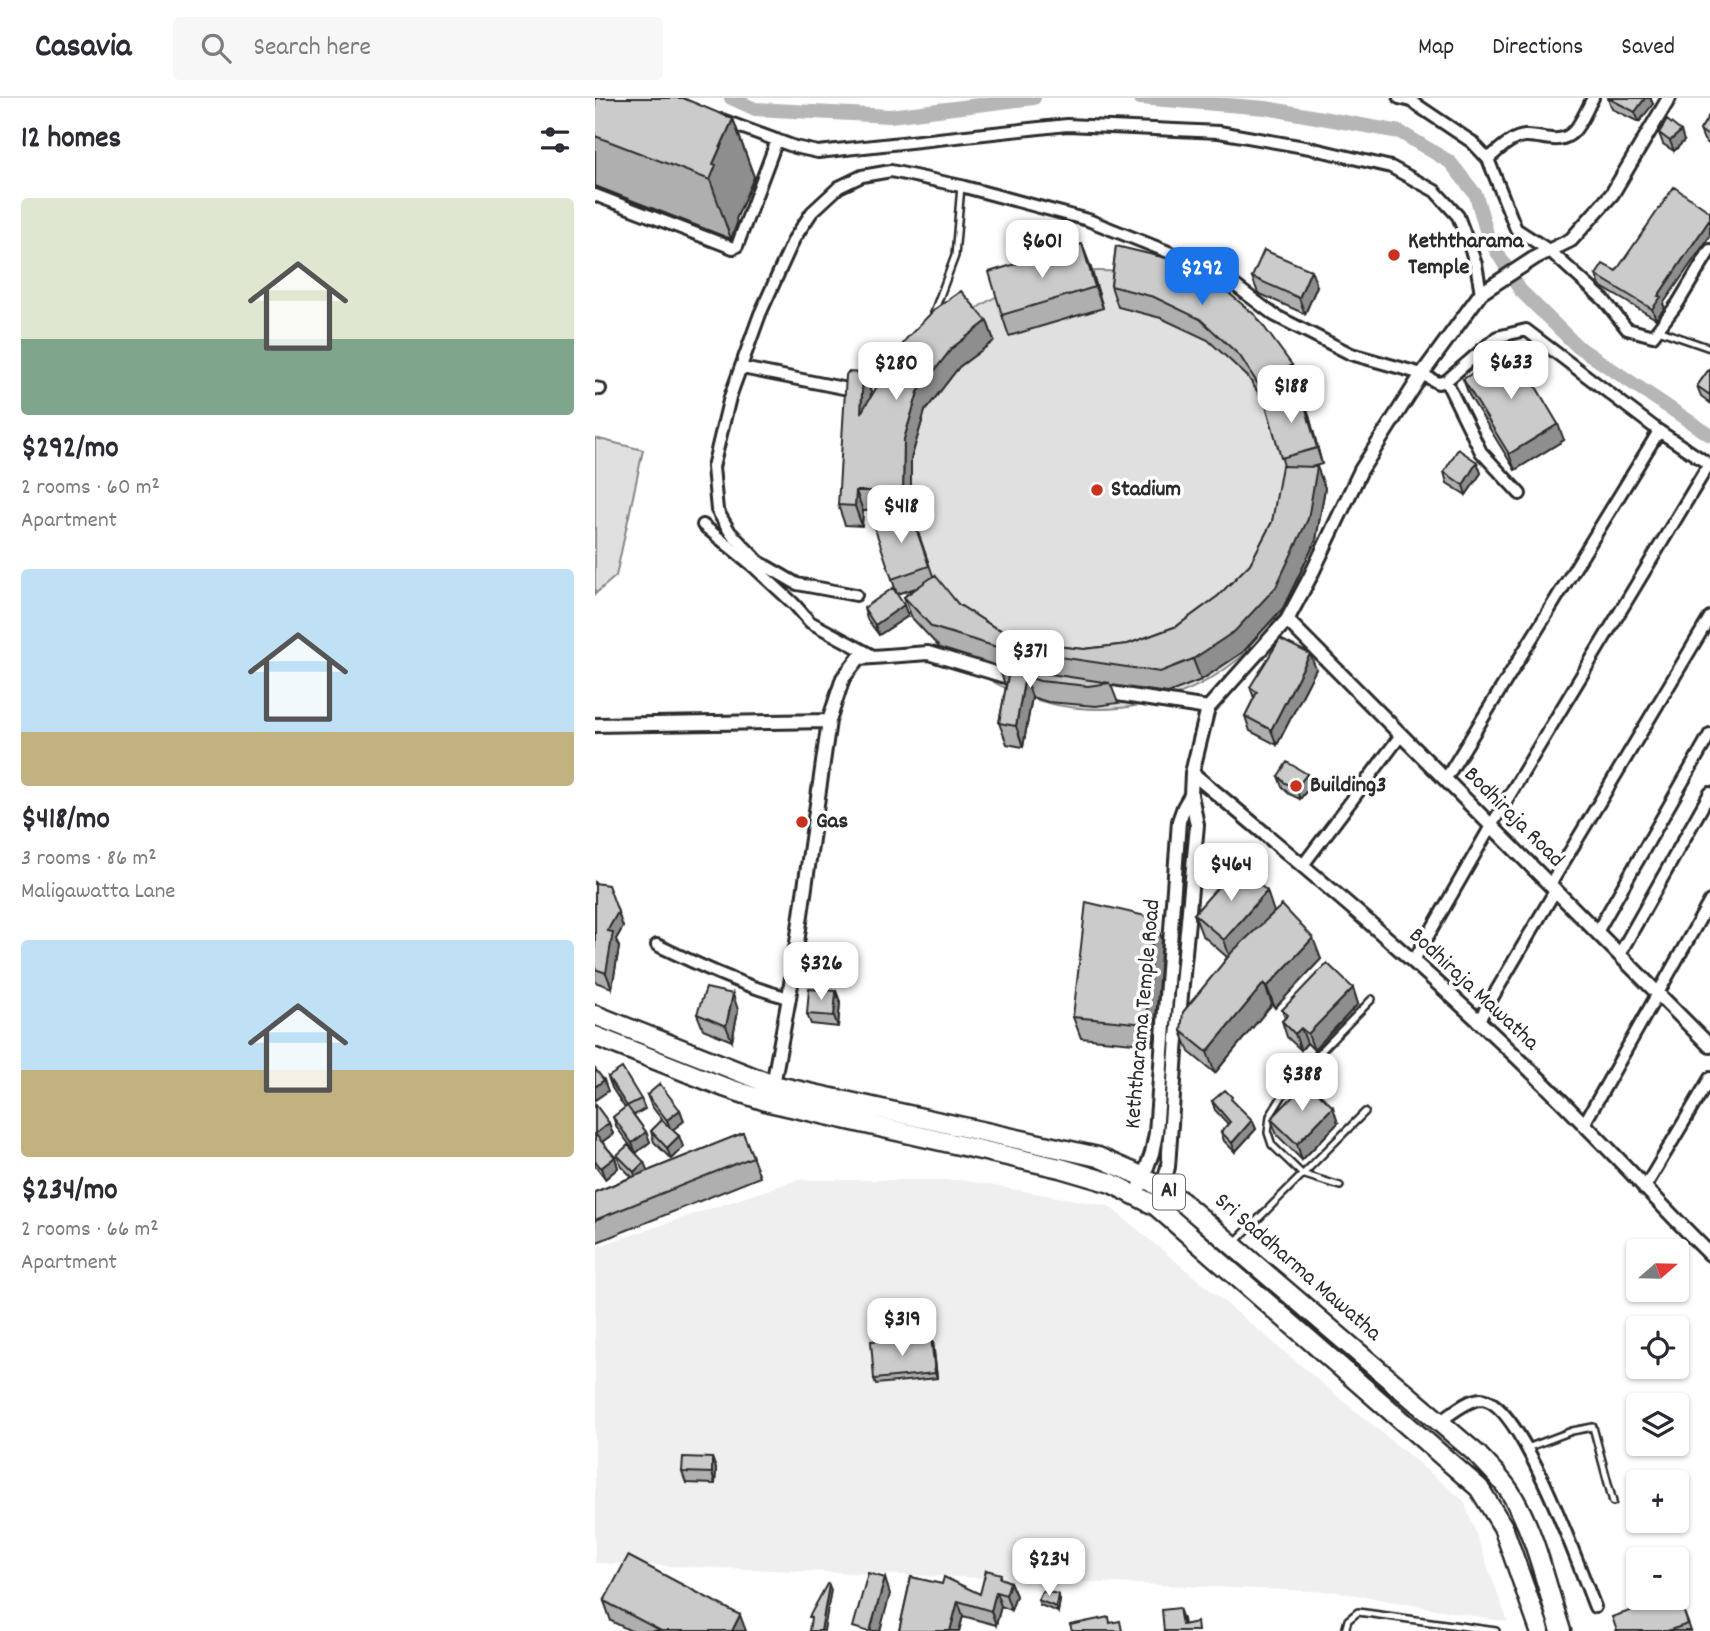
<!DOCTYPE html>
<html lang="en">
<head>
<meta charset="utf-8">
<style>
  :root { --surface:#fff; --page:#f7f7f7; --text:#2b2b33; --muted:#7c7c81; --line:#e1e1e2; --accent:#1a73e8 }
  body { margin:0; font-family:Dekko,sans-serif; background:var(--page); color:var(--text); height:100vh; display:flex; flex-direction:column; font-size:26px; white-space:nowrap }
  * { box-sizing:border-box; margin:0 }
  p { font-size:23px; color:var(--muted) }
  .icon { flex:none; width:38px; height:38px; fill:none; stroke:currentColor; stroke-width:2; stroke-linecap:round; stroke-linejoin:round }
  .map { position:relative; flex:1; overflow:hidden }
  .drawer { display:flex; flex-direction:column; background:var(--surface); width:595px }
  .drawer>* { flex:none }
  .needle { width:46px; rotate:70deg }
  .tools { position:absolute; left:1031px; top:1141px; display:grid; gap:14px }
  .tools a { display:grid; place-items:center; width:63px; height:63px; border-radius:7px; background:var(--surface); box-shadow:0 2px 5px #0004; font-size:35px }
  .price { position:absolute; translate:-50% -60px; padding:0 16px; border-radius:14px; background:#fff; color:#222; font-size:23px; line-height:46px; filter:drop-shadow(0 2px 4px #0008) }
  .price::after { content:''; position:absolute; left:50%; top:42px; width:21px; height:16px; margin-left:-10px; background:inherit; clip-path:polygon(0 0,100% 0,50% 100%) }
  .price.active { background:var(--accent); color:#fff }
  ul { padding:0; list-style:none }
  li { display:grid; align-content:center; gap:14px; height:371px; padding:0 21px }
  li span { display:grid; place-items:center; height:217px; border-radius:7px; color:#555 }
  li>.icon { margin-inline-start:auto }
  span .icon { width:126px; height:126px; fill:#fffc; stroke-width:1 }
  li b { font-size:30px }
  h2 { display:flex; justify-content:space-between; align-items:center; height:84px; padding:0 21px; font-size:30px }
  header { display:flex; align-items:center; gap:42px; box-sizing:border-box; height:98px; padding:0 35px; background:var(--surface); border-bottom:2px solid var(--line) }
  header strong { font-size:33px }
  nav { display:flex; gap:38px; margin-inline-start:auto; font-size:24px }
  .search { width:490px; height:63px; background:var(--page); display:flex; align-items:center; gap:18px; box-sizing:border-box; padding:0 24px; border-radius:7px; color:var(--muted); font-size:26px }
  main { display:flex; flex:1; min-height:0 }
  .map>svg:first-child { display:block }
  .built { fill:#efefef }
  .green { fill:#e0e0e0; stroke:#868686; stroke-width:2 }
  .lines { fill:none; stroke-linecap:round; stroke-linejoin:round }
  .canal { stroke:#b6b6b6; stroke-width:14 }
  .service-casing { stroke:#2b2b2b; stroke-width:10 }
  .minor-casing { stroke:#2b2b2b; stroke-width:16 }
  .tertiary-casing { stroke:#2b2b2b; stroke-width:18 }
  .trunk-casing { stroke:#2b2b2b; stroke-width:23 }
  .service { stroke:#fff; stroke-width:5 }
  .minor { stroke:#fff; stroke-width:10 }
  .tertiary { stroke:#fff; stroke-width:12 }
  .trunk { stroke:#fff; stroke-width:18 }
  .wall { fill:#afafaf; stroke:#2b2b2b; stroke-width:2 }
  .shaded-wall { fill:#8e8e8e; stroke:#2b2b2b; stroke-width:2 }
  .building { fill:#cbcbcb; stroke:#2b2b2b; stroke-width:2 }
  .poi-dot { fill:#c8321e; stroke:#fff; stroke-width:2.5 }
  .labels { text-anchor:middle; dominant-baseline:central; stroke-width:7; stroke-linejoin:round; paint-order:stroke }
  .shield { fill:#fff; stroke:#6b6b6b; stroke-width:2 }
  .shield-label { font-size:21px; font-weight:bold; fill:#2b2b2b }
  .poi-label { font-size:23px; font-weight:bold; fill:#2b2b2b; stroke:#fff; text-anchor:start }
  .street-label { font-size:23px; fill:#2b2b2b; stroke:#fff }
</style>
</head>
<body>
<header>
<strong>Casavia</strong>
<div class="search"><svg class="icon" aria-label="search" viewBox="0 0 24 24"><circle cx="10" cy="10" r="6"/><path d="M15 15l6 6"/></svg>Search here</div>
<nav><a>Map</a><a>Directions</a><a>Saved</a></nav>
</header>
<main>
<section class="drawer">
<h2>12 homes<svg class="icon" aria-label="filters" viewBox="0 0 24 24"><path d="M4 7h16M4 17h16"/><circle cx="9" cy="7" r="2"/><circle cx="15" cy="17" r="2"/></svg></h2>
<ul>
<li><span style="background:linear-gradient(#dfe7d0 65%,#7fa58c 0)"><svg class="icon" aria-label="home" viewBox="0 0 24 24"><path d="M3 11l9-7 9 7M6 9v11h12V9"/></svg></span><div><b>$292/mo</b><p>2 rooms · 60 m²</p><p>Apartment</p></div></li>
<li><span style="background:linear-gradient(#bfe0f5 75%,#c2b280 0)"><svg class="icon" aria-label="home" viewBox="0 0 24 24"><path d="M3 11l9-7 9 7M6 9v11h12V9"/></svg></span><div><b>$418/mo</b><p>3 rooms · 86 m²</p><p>Maligawatta Lane</p></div></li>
<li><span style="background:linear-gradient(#bfe0f5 60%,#c2b280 0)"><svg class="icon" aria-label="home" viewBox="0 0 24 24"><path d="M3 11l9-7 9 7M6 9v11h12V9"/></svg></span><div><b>$234/mo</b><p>2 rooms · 66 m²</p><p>Apartment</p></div></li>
</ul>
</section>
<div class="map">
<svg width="1115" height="1533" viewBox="0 0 1115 1533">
  <rect width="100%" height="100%" fill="#fff"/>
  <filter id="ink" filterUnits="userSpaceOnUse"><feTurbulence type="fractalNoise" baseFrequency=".0143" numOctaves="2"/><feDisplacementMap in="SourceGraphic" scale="14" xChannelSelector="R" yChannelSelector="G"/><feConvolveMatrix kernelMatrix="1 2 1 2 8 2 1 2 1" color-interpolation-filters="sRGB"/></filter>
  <g filter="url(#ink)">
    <!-- built -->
    <path class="built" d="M202,1082h164l148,26 355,295 44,121 -169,-30 -744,-29v-316z"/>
    <!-- green -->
    <path class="green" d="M285 392a219 219 0 1 1 438 0a219 219 0 1 1-438 0Z
      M0,340l48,12 -27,126 -21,18z"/>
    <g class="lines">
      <!-- canal -->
      <path class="canal" d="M136,0l24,11 135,7 144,-18
        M545,0l126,10 134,24 50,30 26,33 12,42 32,53 57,56 133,89"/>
      <!-- service casing -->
      <g class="service-casing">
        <path id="service" d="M339,214l21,-56 6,-70
          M1063,232l52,18
          M745,1088l-38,-12 -30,-29 -4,-12 2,-17 21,-34 81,-83
          M640,1144l130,-130
          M932,1350l45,-17 21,-4 20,75
          M750,1533l3,-11 10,-8 138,19"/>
      </g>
      <!-- minor casing -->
      <g class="minor-casing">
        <path id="minor" d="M804,0l12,3 61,41 16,17 28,70 34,22 54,49 23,29 26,7 25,-33 32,-53
          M127,22l73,27 23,5 249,-27 152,7 91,16 81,19 44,24 23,25 18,48 5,29
          M893,61c11,-9 23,-22 37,-23 17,-1 34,10 48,-4 9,-9 14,-24 20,-34
          M0,97l138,53 4,-2 40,-106
          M147,270l106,21
          M851,283l35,71 39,42
          M0,290l5,1
          M108,427l49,40 42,39 16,18 65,35
          M261,497l-59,-11 -38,-22 -29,-30 -13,-22 -4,-43 17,-70 30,-83 34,-75 18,-27 27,-25 23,-11 29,-5 70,15 127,34 128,51 58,44 77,39 71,20 16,9 8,-2 51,-44 29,-7 133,101 51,34
          M850,682l214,-349
          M708,767l98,-130
          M955,787l160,-268
          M1002,834l113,-198
          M62,847c44,21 86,41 132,53
          M1024,857l91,-162
          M818,864l78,-136 218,-362
          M883,924l77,-131
          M989,1026l126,-223
          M1049,1091l66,-111
          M844,1324c11,-7 29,-23 42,-23 40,1 99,171 114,208"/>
      </g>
      <!-- tertiary casing -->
      <g class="tertiary-casing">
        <path id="tertiary" d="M692,522l423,426
          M503,593l110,17
          M0,627l234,-4
          M597,675c135,112 270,225 392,351 43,43 83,88 126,130
          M178,987l16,-87 40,-277 14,-43 16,-20 69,-5 90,27
          M542,1097l15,-42 4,-20 23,-312 5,-14 7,-12
          M565,1098l8,-29 9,-129 20,-213 -6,-30 1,-22 16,-65 79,-88 23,-43 51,-107 61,-96 59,-81 55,-36 35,-17 41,-46 57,-96"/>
      </g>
      <!-- trunk casing -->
      <g class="trunk-casing">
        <path id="trunk" d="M0,917l178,70 325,72 46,20 37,24 297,254c11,12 23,23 32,37 26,41 36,94 51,139
          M0,938l129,51 45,15 291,66 51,15 45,23 323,282 24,39 37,104"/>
      </g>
      <!-- service -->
      <use href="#service" class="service"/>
      <!-- minor -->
      <use href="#minor" class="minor"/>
      <!-- tertiary -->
      <use href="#tertiary" class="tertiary"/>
      <!-- trunk -->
      <use href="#trunk" class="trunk"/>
    </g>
    <!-- wall -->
    <path class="wall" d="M0,0l138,21 21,58 -18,42 1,4 -6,16 -136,-53z
      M1013,0h42l3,6 -14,18 -27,-13z
      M1115,16v31l-6,-5 -4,-10z
      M1064,35l25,8 -10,10 -11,-7z
      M521,148l176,119 7,21 -20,12 28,10 15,56 -11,3h6l8,21 -9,52 -33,68 -40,44 -42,28 -33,13 -57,-8 7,18 -22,3 -48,-4 -16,-5 -9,50 -16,-3 -8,-21 7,-36 -8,-21 -58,-18 -28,-30 -8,-21 12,-9 -19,6 -5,-15 24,-53 17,50 25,28 36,23 41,17 49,5 44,-5 49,-18 41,-30 32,-32 22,-42 12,-56 -18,-61 -18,-28 -40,-37 -47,-22 -43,-11 -7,-21z
      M495,167l13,43 -94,28 -7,-21z
      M1001,177l67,29 2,4 -9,11 -56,-33z
      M657,179l65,9 -12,28 -47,-21z
      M392,223l7,20 -35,26 -34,44 -14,48v51l-48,1 -1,15 -17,-1 -7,-20 33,-113 -1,5z
      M1115,270v35l-9,-7 -4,-10z
      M868,281l101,61 -49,30 -46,-75z
      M882,364l4,11 -15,22 -19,-12 -3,-11z
      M309,507l4,11 -29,19 -12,-16 -3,-11z
      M721,571l-39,76 -27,-14 -5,-15 9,-18 -4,-11z
      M712,676l4,11 -11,14 -11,-5 -7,-7 -4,-11z
      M0,785l28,44 -7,12 3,8 -7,41 -17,-6z
      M679,814l47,47 -46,49 -3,-4 -57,69 -26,-21 -8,-21 46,-74 -25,-22 -8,-21z
      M567,841l-8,106 -73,-7 -8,-21z
      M758,890l5,16 -44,46 -7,-7 -6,7 -14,-13 -5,-16 3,-3 -3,-8z
      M241,893l4,11 -2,25 -27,-3 -4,-10z
      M143,912l-6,31 -29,-12 -6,-15z
      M13,979l33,22 4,10 -11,6 12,17 4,10 -14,11 12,18 95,-38 17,44 -165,66v-51l37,-15 -11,-11 -4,-11 18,-3 -18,-24 -4,-11 12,-9 -13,-20z
      M52,997l33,15 4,11 -12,9 7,6 4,11 -12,12 -17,-17 -3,-11 11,-11 -11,-15z
      M617,1003l22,2 18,17 4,9 -21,23 -11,-11 -3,-9 7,-8 -13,-14z
      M0,1006l14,19 4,11 -11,8 13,15 3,11 -13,11 -10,-13z
      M676,1021l67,4 -36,37 -25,-25z
      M338,1244l4,36 -61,6 -2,-5z
      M117,1360l4,11 -1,15 -29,-1 -4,-11z
      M316,1479l69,17 23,-15 7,3 6,14 -5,14 -10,-4 -5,19 -33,-9 -4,15h-60z
      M463,1496l2,6 -2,12 -18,-7 -2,-5z
      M1083,1497l13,36h-74z
      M9,1503l142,30h-115l-20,-10z"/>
    <!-- shaded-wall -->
    <path class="shaded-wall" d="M1050,0h5l3,6 -14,18 -4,-10z
      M138,21l21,58 -18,42 1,4 -6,16 -21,-59 3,-16z
      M1086,33l3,10 -10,10 -4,-10z
      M1115,121v17l-47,68 2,4 -9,11 -4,-10 6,-13z
      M487,146l8,21 13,43 -8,-21z
      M716,172l6,16 -12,28 -6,-16z
      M392,223l7,20 -35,26 -34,44 -14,48v51l-8,-19 1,-52 14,-47 34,-44z
      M268,275l8,19 -3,40 -7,-19z
      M706,294l6,16 15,56 -5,-16z
      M963,326l6,16 -49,30 -6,-16z
      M882,364l4,11 -15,22 -3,-10z
      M722,369l8,21 -9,52 -33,68 -40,44 -42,28 -8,-21z
      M261,393l7,20 -1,15 -7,-20z
      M309,507l4,11 -29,19 -4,-10z
      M715,556l6,15 -39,76 -6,-15z
      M430,578l7,21 -9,50 -7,-21z
      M712,676l4,11 -11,14 -4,-11z
      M672,793l7,21 -43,49 -7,-21z
      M23,814l5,15 -7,12 3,8 -7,41 -6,-15 1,-42z
      M559,820l8,21 -8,106 -8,-21z
      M718,840l8,21 -46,49 -8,-21z
      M669,885l8,21 -57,69 -8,-21z
      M758,890l5,16 -44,46 -6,-16z
      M241,893l4,11 -2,25 -4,-11z
      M138,896l5,16 -6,31 -6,-15z
      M706,930l6,15 -6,7 -6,-16z
      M9,982l4,11 -13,9v-13z
      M738,1009l5,16 -36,37 -5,-16z
      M85,1012l4,11 -13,10 -4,-11z
      M657,1022l4,9 -21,23 -3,-9z
      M14,1025l4,11 -14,10 -4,-10z
      M51,1034l4,10 -14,11 -4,-10z
      M84,1038l4,11 -12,12 -4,-11z
      M20,1059l3,11 -13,11 -4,-11z
      M49,1064l4,10 -10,11 -4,-11z
      M336,1239l2,5 4,36 -2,-5z
      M117,1360l4,11 -1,15 -3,-11z
      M290,1480l5,16 -10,37h-10z
      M415,1484l6,14 -5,14 -5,-15z
      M234,1487l2,5 -7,41h-3z
      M401,1494l5,14 -5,19 -5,-14z
      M463,1496l2,6 -2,12 -2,-5z
      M363,1503l5,15 -4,15h-9z
      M584,1510l4,11 2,12 -3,-6z
      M145,1517l6,16h-14z"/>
    <!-- building -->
    <path class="building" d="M0,0h88l50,21 -20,45 3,1 -6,15 -115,-44z
      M1013,0h37l-10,14z
      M1115,16v23l-10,-7z
      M1072,22l14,11 -11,10 -11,-8z
      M1079,89l36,25v7l-52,77 3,1 -9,12 -56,-34 7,-11 13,7z
      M487,146l13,43 -93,28 -13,-43z
      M521,148l50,12 45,20 45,38 36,49 -34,19 -18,-28 -40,-37 -46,-22 -43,-11z
      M669,152l47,20 -12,28 -47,-21z
      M366,193l26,30 -35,27 -34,44 -14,47 -1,52h-47l-1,15 -17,-1 8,-130 2,-3 15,1 -2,40 45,-74 29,-30z
      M918,250l45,76 -49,30 -46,-75z
      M1115,270v27l-13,-9z
      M706,294l16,56 -36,10 -16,-57z
      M863,351l19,13 -14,23 -19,-13z
      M687,368l35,1 -9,52 -32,68 -41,44 -42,28 -33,13 -160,-24 -68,-21 -28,-30 31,-22 23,29 36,23 41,17 49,5 44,-5 49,-18 41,-30 32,-32 22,-42z
      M315,413l19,55 -37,13 -19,-56z
      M298,490l11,17 -29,20 -11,-17z
      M685,541l30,15 -39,76 -26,-14 12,-24 -7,-5z
      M402,568l113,17 -22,3 -48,-5 -15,-5 -9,50 -17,-3 10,-52z
      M692,664l20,12 -11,14 -11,-5 -7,-7z
      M642,767l30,26 -43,49 -30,-26z
      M0,785l13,2 10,27 -11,19 6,1 -7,41 -11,-4z
      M491,804l68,16 -8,106 -73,-7z
      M687,807l31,33 -46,49 -3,-4 -57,69 -26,-21 2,-19 49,-60z
      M732,865l26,25 -45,46 -7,-6 -6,6 -13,-13 6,-6 -6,-5z
      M111,890l27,6 -7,32 -29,-12z
      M214,891l27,2 -2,25 -27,-2z
      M27,970l19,31 -14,7 -19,-29z
      M0,971l9,11 -9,7z
      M712,984l26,25 -36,37 -26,-25z
      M65,986l20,26 -13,10 -20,-25z
      M630,992l7,7 -1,2 21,21 -20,23 -11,-11 9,-10 -18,-21z
      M0,1006l14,19 -14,11z
      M32,1008l19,26 -14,11 -19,-26z
      M67,1022l17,16 -12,12 -16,-17z
      M148,1035l10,24 -158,63v-28z
      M0,1036l20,23 -14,11 -6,-7z
      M33,1047l16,17 -10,10 -17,-17z
      M336,1239l4,36 -61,6 -3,-38z
      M88,1359l29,1v15l-30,-1z
      M33,1458l112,59 -8,16h-71l-57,-30z
      M391,1472l15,4 -1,4 10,4 -4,13 -10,-3 -5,19 -33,-10 -8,30h-51l12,-54 31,7 2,-7 36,17z
      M273,1475l17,5 -15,53h-4l-13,-4z
      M232,1486l2,1 -8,46h-12l2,-13 -2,-1z
      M448,1493l15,3 -2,13 -18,-7z
      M1082,1497h1l10,29 -21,7h-50l-5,-14 57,-19h8z
      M584,1510l3,17 15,-3 1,9h-34l-2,-21z
      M514,1519l1,6 10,-2 2,10h-50l-2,-6z"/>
  </g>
  <!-- markers -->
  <g class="poi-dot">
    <circle cx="799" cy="157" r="7"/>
    <circle cx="502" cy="392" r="7"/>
    <circle cx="701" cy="688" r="7"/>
    <circle cx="207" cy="724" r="7"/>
  </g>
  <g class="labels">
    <!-- shield labels -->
    <rect class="shield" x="558" y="1076.5" width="32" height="35" rx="5"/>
    <g class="shield-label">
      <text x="574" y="1094">A1</text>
    </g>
    <!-- poi labels -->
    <g class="poi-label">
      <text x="813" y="144">Keththarama<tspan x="813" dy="26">Temple</tspan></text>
      <text x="516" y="392">Stadium</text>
      <text x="715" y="688">Building3</text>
      <text x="221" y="724">Gas</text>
    </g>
    <!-- street labels -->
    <g class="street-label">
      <text transform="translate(918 720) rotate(45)">Bodhiraja Road</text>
      <text transform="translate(878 892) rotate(43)">Bodhiraja Mawatha</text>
      <text transform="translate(549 916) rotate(-85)">Keththarama Temple Road</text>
      <text transform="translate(702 1170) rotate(41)">Sri Saddharma Mawatha</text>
    </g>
  </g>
</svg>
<div class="tools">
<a><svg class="needle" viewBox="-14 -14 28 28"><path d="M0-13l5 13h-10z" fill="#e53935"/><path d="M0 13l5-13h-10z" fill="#7c7c81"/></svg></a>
<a><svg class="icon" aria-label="locate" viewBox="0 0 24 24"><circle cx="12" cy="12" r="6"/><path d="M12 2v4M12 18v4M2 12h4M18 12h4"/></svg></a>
<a><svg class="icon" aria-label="layers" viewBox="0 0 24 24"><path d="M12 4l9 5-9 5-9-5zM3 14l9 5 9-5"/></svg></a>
<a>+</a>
<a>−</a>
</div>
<b class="price" style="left:447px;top:182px">$601</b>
<b class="price active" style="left:607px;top:209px">$292</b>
<b class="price" style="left:916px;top:303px">$633</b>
<b class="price" style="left:301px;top:304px">$280</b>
<b class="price" style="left:696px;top:327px">$188</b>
<b class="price" style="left:306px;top:447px">$418</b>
<b class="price" style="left:435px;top:592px">$371</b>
<b class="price" style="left:636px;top:805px">$464</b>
<b class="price" style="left:226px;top:904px">$326</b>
<b class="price" style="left:707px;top:1015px">$388</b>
<b class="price" style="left:307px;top:1260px">$319</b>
<b class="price" style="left:454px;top:1500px">$234</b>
</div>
</main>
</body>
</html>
